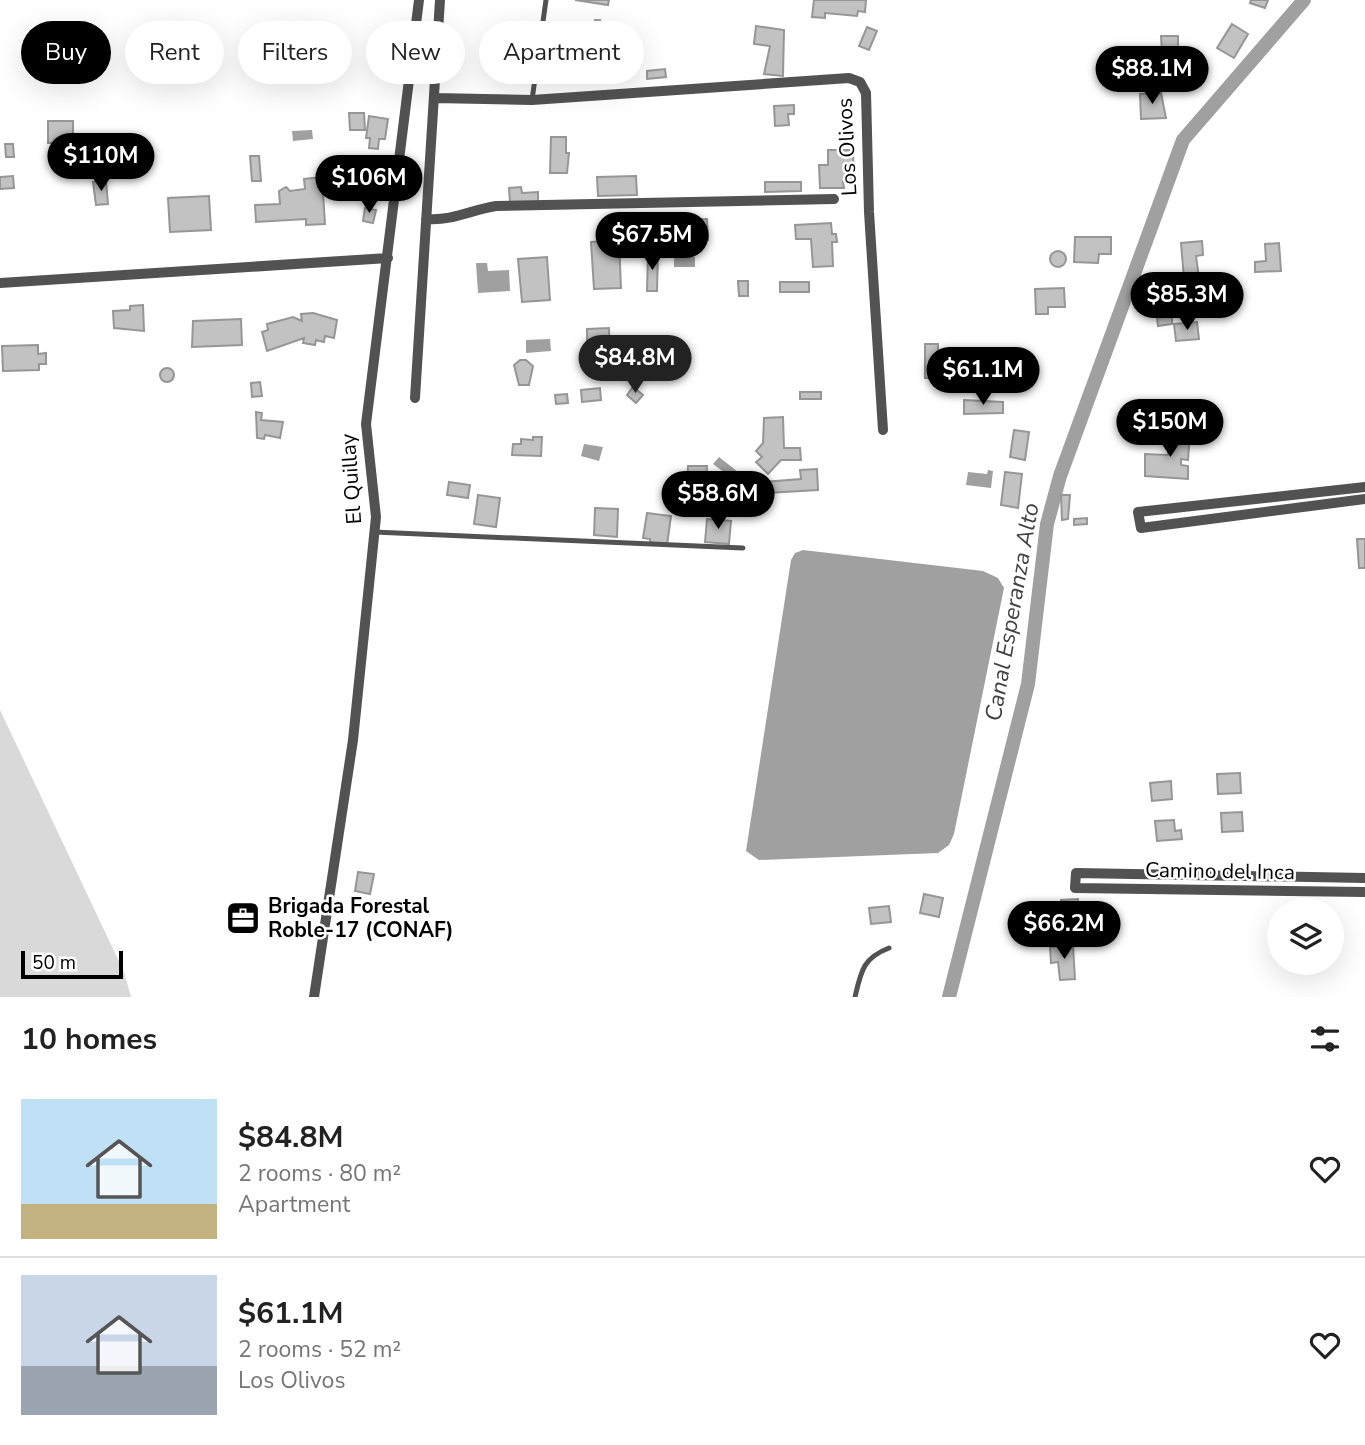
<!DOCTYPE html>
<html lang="en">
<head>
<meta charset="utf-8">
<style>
  :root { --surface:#fff; --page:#f2f2f2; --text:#222; --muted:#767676; --line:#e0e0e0; --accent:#000 }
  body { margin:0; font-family:"Nunito Sans",sans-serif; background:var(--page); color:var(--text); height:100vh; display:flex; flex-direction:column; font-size:26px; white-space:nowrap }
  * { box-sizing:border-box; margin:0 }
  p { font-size:23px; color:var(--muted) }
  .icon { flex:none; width:38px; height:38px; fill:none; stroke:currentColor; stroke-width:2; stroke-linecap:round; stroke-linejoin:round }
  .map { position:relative; height:997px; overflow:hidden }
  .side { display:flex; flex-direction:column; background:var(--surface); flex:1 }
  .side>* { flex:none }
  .banner { position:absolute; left:21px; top:21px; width:700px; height:63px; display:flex; gap:14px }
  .controls { position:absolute; left:1267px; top:898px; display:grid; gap:14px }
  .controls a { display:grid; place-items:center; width:77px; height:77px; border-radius:50%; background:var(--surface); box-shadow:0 7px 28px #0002; font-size:35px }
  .scale { position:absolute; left:21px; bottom:18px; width:102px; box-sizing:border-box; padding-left:7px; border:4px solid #000; border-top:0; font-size:19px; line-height:24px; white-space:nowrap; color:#000; -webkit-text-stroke:5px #fff; paint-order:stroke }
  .price { position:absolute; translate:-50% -60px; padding:0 16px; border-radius:24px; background:var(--accent); color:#fff; font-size:23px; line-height:46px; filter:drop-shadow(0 2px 4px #0008) }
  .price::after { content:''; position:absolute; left:50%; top:42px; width:21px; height:16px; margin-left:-10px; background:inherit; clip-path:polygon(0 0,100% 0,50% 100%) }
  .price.active { background:#222; color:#fff }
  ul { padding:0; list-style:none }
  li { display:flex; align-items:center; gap:21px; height:175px; padding:0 21px }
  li+li { border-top:2px solid var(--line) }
  li span { display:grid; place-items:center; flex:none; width:196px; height:140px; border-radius:0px; color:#555 }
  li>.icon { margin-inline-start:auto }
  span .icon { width:84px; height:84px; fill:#fffc; stroke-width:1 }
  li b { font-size:30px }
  h2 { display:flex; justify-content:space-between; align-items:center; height:84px; padding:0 21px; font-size:30px }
  .pill { padding:0 24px; border-radius:32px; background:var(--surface); box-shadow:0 7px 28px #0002; font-size:24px; line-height:63px }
  .pill.active { background:var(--accent); color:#fff }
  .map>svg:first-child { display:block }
  .green { fill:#d9d9d9 }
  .water { fill:#a0a0a0 }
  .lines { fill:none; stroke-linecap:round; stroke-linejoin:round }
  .canal { stroke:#a0a0a0; stroke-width:14 }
  .building { fill:#c2c2c2; stroke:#969696; stroke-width:2 }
  .service { stroke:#525252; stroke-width:5 }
  .minor { stroke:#525252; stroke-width:10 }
  .labels { text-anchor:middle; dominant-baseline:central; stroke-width:5; stroke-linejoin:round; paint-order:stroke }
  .street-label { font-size:21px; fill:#000; stroke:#fff }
  .poi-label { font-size:21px; font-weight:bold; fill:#000; stroke:#fff; text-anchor:start }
  .water-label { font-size:23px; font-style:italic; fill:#414141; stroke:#fff }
</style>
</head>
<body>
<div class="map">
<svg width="1365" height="997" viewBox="0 0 1365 997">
  <rect width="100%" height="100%" fill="#fff"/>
  <!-- green -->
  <path class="green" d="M0,710l124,262 7,25h-131z"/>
  <!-- water -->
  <path class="water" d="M594,19h7v20h-27v-14h19z
    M312,130l1,9 -20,2 -1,-10z
    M674,257h21v10h-21z
    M476,263h11l1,8 21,-1 1,21 -32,2z
    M550,339l1,12 -25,2v-13z
    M584,444l19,3 -4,14 -18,-5z
    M719,457l23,18 -5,7 -24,-18z
    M988,470l5,1 -2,17 -25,-3 2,-13 19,2z
    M803,550l180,21 15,7 6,10 -50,246 -5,11 -11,8 -179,7 -13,-9 45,-291 4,-7z"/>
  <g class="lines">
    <!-- canal -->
    <path class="canal" d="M949,997l79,-313 19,-160 13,-48 123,-336 121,-140"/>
  </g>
  <!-- building -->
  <path class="building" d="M575,0h34l-1,5z
    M814,0h52l-1,12 -7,-1 -1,5 -32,-3v5l-13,-1z
    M1251,0h17l-3,8 -15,-5z
    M1232,24l16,10 -14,24 -17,-10z
    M756,26l28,4 -1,46 -19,-2 6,-28 -16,-2z
    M867,27l10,4 -8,19 -10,-4z
    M1161,36h17v16h-16z
    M609,47l2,17 -32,2 -1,-17z
    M665,69l1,8 -19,2v-8z
    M1161,93l5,25 -25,1 -1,-25z
    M794,105v9h-6l1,11 -14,1 -1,-20z
    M349,113h15l1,17h-15z
    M369,116l19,3 -3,20h-6l-1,10 -9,-1 1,-10h-4z
    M48,121h25v22h-25z
    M551,137h15v16h3l-2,20h-17z
    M5,144h8l1,13h-8z
    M828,150h25l1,32h-11l1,6h-24l-1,-23h9z
    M250,156h9l2,25h-9z
    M342,162l2,19 -20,2 -2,-19z
    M13,176l1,12 -14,1v-12z
    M636,176l1,19 -39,1 -1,-19z
    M322,177l3,47 -19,1v-6l-50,3 -1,-17 25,-1 -1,-13 7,-4 4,4 15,-2 -1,-10z
    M106,181l2,23 -12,1 -3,-23z
    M765,182h36v9l-36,1z
    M521,187l1,6 16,-1v10l-28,1 -1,-15z
    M209,196l2,34 -41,2 -2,-34z
    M365,208l11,2 -3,13 -10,-2z
    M707,219l1,21 -20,1 1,7 -21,2 -2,-29z
    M831,223l1,11h4l1,8h-5l1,24 -20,1 -2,-28h-15l-1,-14z
    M1075,237h36v17h-12l-1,9 -24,-1z
    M619,240l2,48 -27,1 -3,-47z
    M1202,241l1,14 -7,1 3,22 -15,1 -3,-36z
    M1279,243l2,28 -26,1v-10l11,-1 -1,-17z
    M1050 259a8 8 0 1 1 16 0a8 8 0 1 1-16 0Z
    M648,253h10l-1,38h-10z
    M547,257l3,43 -28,2 -4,-43z
    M738,281h10v15h-9z
    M780,282h29v10h-29z
    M1064,288l1,19h-17v7h-12l-1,-25z
    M143,305l1,26 -30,-3 -1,-17 17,-1v-4z
    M313,313l24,7 -3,18 -9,-2 -1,6 -8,-2 -1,5 -12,-2 1,-5 -37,13 -5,-19 6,-2 -1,-6 26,-7 9,4 -1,-7z
    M1172,316v8l-14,2 -1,-8z
    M241,319l1,26 -50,2 1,-26z
    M1197,322l2,17 -23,2 -2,-17z
    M609,328l1,35h-23v-34z
    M925,344h13v11l11,-1v24h-24z
    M38,345v9l8,-1v11h-7v6l-36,1 -1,-25z
    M520,360h6l7,6 -4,19h-10l-5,-20z
    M160 375a7 7 0 1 1 14 0a7 7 0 1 1-14 0Z
    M260,382l2,14 -10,1 -1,-14z
    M633,387l10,8 -7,8 -9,-8z
    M600,388l1,12 -19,2 -1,-12z
    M800,392h21v7h-21z
    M567,394l1,9 -12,1 -1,-9z
    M964,400l39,2v11l-39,1z
    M256,412l6,1 -1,7 22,2 -3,16 -15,-3 -1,4 -7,-1z
    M783,417l1,31h16l1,12h-20l-13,14 -12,-12 6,-5 -6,-6 7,-8 1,-25z
    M1014,430l15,2 -4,28 -15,-3z
    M1176,431l14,1 -2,28 -7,-1v6l7,1v13l-43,-3v-22l23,1 1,-18h7z
    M533,437h9l-1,19 -29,-1 1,-11h8v-5l12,1z
    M688,466h19l-1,18 -19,-1z
    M817,469l1,21 -70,4 -1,-11 54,-4 -1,-9z
    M1005,472l17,2 -4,34 -17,-3z
    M449,482l21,3 -2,13 -21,-3z
    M709,486h17v9h-17z
    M478,495l22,3 -4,29 -22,-3z
    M1061,495h9l-2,24 -6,1z
    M595,508l23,1 -1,28 -23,-2z
    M647,513l24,3 -4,29 -17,-3v-3l-7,-1z
    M1087,518v6l-13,1v-6z
    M707,519l24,2 -2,23 -24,-2z
    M1357,539h8v29h-6z
    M1240,773l1,20 -23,1 -1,-20z
    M1171,781l1,18 -20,2 -2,-18z
    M1242,812l1,19 -21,1 -1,-19z
    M1174,820l1,11 6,-1 1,9 -25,2 -2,-20z
    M358,872l16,2 -4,20 -15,-3z
    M924,894l19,4 -4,19 -19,-4z
    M1078,899l2,46 -17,1 -2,-46z
    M889,906l2,16 -20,2 -2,-16z
    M1073,946l2,33 -15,1 -2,-18 -7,1 -1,-16z"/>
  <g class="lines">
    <!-- service -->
    <path class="service" d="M532,100l14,-100
      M374,532l369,16
      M855,997c6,-26 8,-39 34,-49"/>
    <!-- minor -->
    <path class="minor" d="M434,98l98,2 317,-22 11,4 6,11 3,119 14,218
      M426,219c28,2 44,-9 70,-13l338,-7
      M0,283l388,-25
      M415,398l25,-398
      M1365,487l-227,25 3,16 224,-29
      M1365,878l-289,-5 -1,15 290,4
      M314,997l39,-257 23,-223 -10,-93 53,-424"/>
  </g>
  <!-- icons -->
  <defs>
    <g id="office-square" transform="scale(1.75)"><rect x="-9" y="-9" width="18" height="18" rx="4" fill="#000" stroke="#fff"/><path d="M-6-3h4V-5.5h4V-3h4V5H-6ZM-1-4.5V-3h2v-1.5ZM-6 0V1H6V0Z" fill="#fff"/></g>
  </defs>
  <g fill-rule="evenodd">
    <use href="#office-square" x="243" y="918"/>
  </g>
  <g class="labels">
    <!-- street labels -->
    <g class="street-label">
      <text transform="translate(847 147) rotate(-93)">Los Olivos</text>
      <text transform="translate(351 479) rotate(-94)">El Quillay</text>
      <text transform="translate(1220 871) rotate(1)">Camino del Inca</text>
    </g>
    <!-- poi labels -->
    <g class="poi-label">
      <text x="268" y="906">Brigada Forestal<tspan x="268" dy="24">Roble-17 (CONAF)</tspan></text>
    </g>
    <!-- water labels -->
    <g class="water-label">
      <text transform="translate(1012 612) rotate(-80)">Canal Esperanza Alto</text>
    </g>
  </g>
</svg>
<div class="controls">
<a><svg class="icon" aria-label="layers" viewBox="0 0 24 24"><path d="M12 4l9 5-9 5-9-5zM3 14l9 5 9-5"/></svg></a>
</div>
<div class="scale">50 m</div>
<b class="price" style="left:1152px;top:106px">$88.1M</b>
<b class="price" style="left:101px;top:193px">$110M</b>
<b class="price" style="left:369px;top:215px">$106M</b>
<b class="price" style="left:652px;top:272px">$67.5M</b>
<b class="price" style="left:1187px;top:332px">$85.3M</b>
<b class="price active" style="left:635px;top:395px">$84.8M</b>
<b class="price" style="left:983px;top:407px">$61.1M</b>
<b class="price" style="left:1170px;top:459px">$150M</b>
<b class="price" style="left:718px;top:531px">$58.6M</b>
<b class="price" style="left:1064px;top:961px">$66.2M</b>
<div class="banner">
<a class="pill active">Buy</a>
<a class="pill">Rent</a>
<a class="pill">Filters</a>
<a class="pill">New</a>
<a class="pill">Apartment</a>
</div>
</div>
<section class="side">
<h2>10 homes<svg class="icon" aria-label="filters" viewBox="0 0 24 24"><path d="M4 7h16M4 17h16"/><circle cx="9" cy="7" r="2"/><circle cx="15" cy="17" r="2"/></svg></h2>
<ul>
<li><span style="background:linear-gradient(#bfe0f5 75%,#c2b280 0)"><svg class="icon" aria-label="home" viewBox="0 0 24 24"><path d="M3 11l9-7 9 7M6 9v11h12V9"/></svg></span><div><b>$84.8M</b><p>2 rooms · 80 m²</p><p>Apartment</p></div><svg class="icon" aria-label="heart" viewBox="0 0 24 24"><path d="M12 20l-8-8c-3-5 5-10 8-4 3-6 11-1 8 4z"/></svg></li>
<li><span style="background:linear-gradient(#c9d6e8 65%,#9aa5b1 0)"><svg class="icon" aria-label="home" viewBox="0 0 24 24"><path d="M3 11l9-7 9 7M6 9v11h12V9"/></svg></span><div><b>$61.1M</b><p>2 rooms · 52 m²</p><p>Los Olivos</p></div><svg class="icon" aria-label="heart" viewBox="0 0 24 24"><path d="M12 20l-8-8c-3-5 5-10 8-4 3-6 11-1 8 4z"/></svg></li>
</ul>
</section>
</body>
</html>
